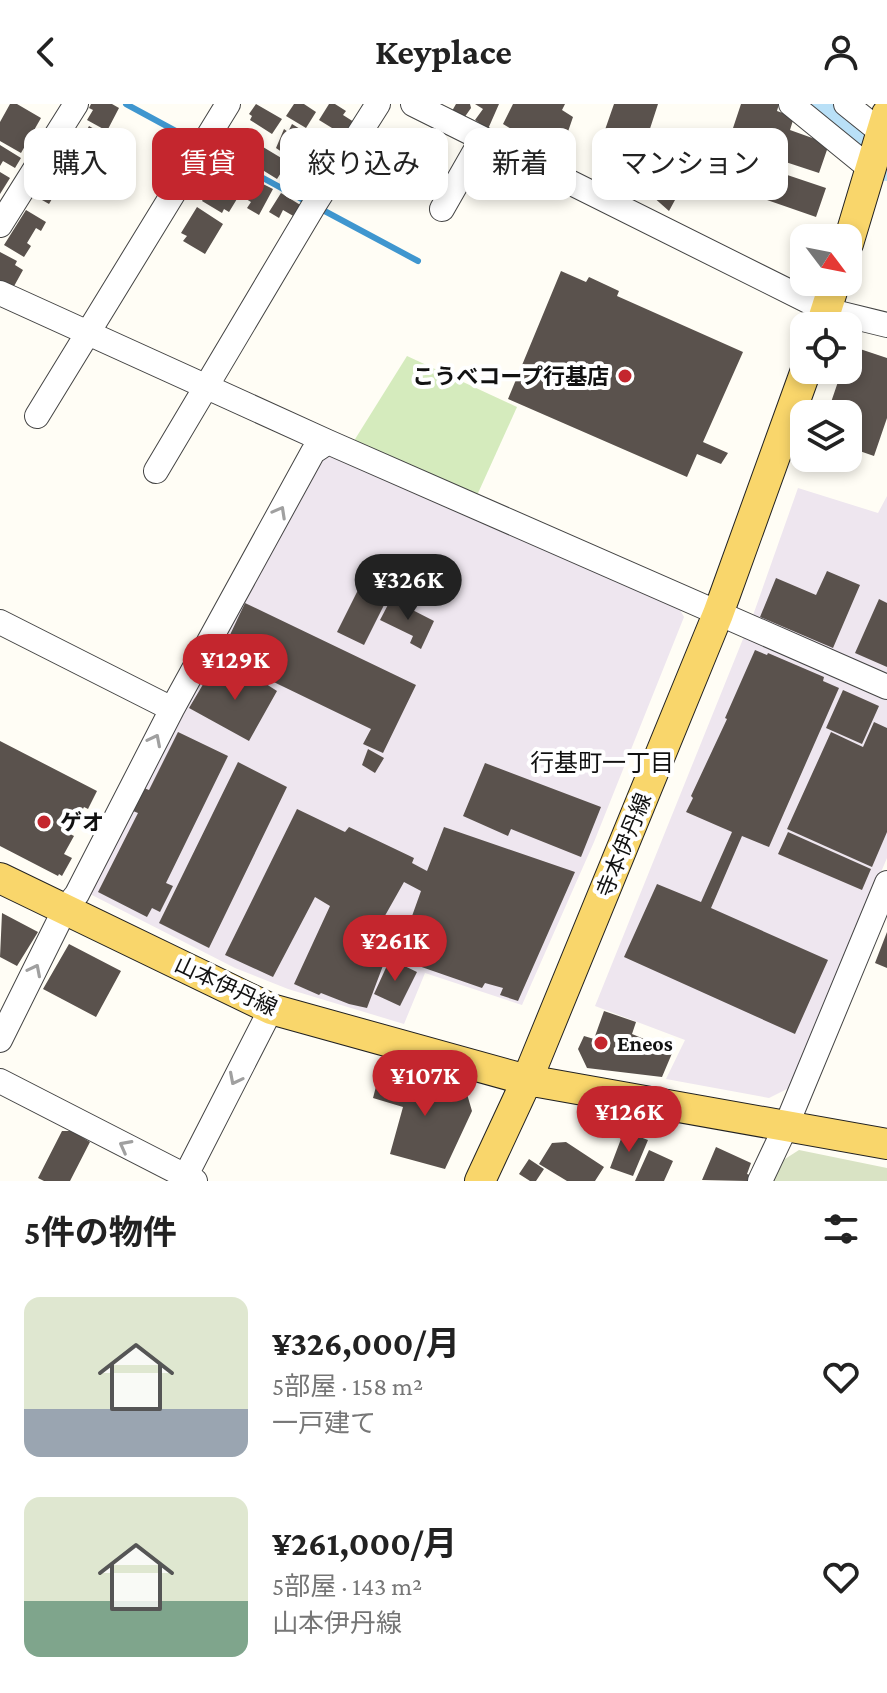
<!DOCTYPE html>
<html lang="ja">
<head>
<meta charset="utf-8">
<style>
  :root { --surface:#fff; --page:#f6f6f6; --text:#222; --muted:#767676; --accent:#c4262e }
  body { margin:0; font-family:"Crimson Pro","Noto Sans JP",serif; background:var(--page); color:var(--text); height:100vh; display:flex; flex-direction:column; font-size:30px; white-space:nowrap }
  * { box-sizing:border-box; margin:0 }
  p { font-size:26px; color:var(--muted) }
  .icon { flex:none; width:44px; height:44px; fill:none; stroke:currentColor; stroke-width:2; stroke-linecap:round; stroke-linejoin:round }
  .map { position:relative; height:1077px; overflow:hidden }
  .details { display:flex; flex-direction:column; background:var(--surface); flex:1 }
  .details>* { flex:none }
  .guide { position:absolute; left:24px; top:24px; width:840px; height:72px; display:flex; gap:16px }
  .needle { width:52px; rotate:122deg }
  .tools { position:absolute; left:790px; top:120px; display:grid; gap:16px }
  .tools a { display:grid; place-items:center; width:72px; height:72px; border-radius:16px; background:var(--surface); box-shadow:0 4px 12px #0003; font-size:40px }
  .price { position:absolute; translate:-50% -68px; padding:0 18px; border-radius:28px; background:var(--accent); color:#fff; font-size:26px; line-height:52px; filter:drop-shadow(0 2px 4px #0008) }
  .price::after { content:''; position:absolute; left:50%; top:48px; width:24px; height:18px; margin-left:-12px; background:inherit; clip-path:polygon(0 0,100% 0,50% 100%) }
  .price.selected { background:#222; color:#fff }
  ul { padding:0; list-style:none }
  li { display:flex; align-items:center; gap:24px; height:200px; padding:0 24px }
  li span { display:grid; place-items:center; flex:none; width:224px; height:160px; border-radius:16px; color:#555 }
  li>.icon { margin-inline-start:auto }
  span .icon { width:96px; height:96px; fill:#fffc; stroke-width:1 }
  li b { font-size:34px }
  h2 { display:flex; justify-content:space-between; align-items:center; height:96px; padding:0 24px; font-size:34px }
  .pill { padding:0 28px; border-radius:16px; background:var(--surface); box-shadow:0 4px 12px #0003; font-size:28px; line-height:72px }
  .pill.selected { background:var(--accent); color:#fff }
  header { display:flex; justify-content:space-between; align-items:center; height:104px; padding:0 24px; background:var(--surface); font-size:36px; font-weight:700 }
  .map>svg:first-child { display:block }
  .industrial { fill:#eee6ef }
  .green { fill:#d5ebbd }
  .cemetery { fill:#d9e3c4 }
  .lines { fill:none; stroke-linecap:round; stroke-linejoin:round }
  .stream { stroke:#3f96cf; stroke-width:6 }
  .river { stroke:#b9e0f7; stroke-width:38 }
  .building { fill:#5a524d; fill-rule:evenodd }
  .minor-casing { stroke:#444; stroke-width:26 }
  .major-casing { stroke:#222; stroke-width:32 }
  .minor { stroke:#fff; stroke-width:24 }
  .major { stroke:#f9d66b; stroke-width:30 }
  .oneway { stroke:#a0a0a0 }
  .poi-dot { fill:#c4262e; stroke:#fff; stroke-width:3 }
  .labels { text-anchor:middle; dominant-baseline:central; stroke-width:8; stroke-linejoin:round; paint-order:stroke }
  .poi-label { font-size:22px; font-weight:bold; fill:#111; stroke:#fff; text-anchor:start }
  .street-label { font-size:22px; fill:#111; stroke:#fff }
  .neighbourhood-label { font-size:24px; fill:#111; stroke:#fff }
</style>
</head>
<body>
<header><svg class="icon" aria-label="back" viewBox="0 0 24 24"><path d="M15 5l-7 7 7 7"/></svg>Keyplace<svg class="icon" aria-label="person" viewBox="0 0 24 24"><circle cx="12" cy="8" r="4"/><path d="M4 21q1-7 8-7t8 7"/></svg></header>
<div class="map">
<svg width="887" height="1077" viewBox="0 0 887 1077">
  <rect width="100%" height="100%" fill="#fffdf5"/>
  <!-- industrial -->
  <path class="industrial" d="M330,348l349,156 5,9 -90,225 -72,163 -97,-32 -21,51 -116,-35 -53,-21 -147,-75 231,-438z
    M798,384l80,25 9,-17v185l-136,-60z
    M745,530l142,62v162l-98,230 -20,10 -103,-19 19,-39 -90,-34z"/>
  <!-- green -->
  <path class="green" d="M407,252l110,51 -43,95 -122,-58z"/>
  <!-- cemetery -->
  <path class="cemetery" d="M799,1046l88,18v13h-119l6,-15z"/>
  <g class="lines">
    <!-- stream -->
    <path class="stream" d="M126,0l70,38
      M206,43l103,56
      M319,104l99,53"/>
    <!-- river -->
    <path class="river" d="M813,0l74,58"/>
  </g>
  <!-- building -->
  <path class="building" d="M10,0h7l24,14 -20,35 -21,-12v-19z
    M91,0h21l7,4 -12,23 -20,-11 6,-10 -4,-2z
    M256,0l26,15 -10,15 -22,-14 2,-4 -3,-2z
    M294,0h10l12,8 -10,16 -20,-12z
    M329,0h6l11,7 -3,4 11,7 -9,14 -26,-16z
    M456,0h14l1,4 -7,10 -12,-7z
    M475,0h24l-11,25 -13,-9 8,-11z
    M513,0h52l-3,6 11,7 -14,41 -56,-34z
    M614,0h44l-13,40 -16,37 -37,-14z
    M741,0h38l-2,7 17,6 -4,13 39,14 -10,29 -91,-30z
    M292,20l13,8 -16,25 -13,-9 8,-19 4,3z
    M89,22l28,16 -8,15 -28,-16z
    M317,26l22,13 -8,14 -23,-13z
    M221,29l25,14 -2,3 7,4 -5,9 -32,-19z
    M78,38l31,18 -9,15 -31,-18z
    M0,41l21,13 -6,10 -12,-7 -3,5z
    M263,43l25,15 -11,17 -24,-15z
    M305,46l6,3 -3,4 14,8 -5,8 5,3 -11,17 -17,-11 6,-9 -7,-4z
    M663,46l30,17 -24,44 -26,-23z
    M59,53l13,8 -23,39 -14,-8z
    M737,54l89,30 -10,29 -89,-31z
    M225,61l23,16 -19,31 -5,-3 -2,4 -20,-12 12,-21 -3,-2 6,-9 4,3z
    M0,68l10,6 -10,16z
    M259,78l14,7 -14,26 -12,-7 4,-6 -5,-3 6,-12 3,2z
    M281,89l21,13 -7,11 -12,-7 -4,8 -10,-6z
    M197,103l26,17 -18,30 -22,-13 4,-5 -6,-3z
    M26,106l20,12 -5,9 -5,-3 -9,15 4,3 -7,11 -20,-12z
    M0,148l17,9 -2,4 8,5 -10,18 -13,-8z
    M561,167l25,11 3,-5 30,14 -2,5 126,56 -40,90 25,11 -7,11 -24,-10 -10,23 -179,-78z
    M851,242l36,12v60l-13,38 -26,-9v-33h-21l15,-44h6z
    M827,467l33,14 -27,63 -73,-31 16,-39 40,17z
    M363,476l27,13 -26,52 -27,-13z
    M391,495l43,22 -13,28 -11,-6 3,-7 -33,-16z
    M879,495l8,4v64l-32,-14z
    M245,499l171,82 -33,68 -20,-9 8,-15 -151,-73z
    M755,546l12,5 1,-2 56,24 -1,4 16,7 -70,159 -27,-11 -31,72 117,52 -33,74 -171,-77 33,-73 44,18 31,-70 -46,-20 7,-14 -2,-2 36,-77 -2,-1z
    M225,564l12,6 4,-6 36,23 -28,50 -60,-33 16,-27 6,4z
    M843,586l36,16 -17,38 -36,-16z
    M874,618l13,6v104l-15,35 -85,-38 44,-97 32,15z
    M178,628l50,24 -62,127 7,3 -13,26 -8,-4 -5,9 -49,-25 40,-79 -5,-2 11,-23 5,2z
    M0,637l97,50 -9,18 -4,-2 -14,27 4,2 -10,18 8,4 -10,18 -3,-2 -1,2 -58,-30z
    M368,645l16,9 -9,15 -13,-8z
    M238,658l49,25 -78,161 -50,-25z
    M485,659l116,44 -20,50 -70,-28 -3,7 -45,-20z
    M297,705l48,23 4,-5 65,31 -2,5 15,8 17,-44 131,45 -57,129 -18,-6 3,-7 -18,-5 -3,5 -95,-33 -20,53 -18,-4 -28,-11 -2,2 -25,-11 36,-78 -15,-9 -42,80 -48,-22zM404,778l17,9 -14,39 -25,-9z
    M788,728l83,37 -9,21 -84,-36z
    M2,809l36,19 -21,34 -17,-9z
    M887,828v36l-12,-5z
    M69,840l52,27 -25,46 -53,-28z
    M390,855l27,13 -17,34 -26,-12z
    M604,907l32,11 -4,12 41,17 -11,26 -75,-9 -9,-19 6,-13 10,3z
    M380,967l87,23 5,17 -27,58 -55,-15 13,-47 -30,-9z
    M62,1027h10l18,11 -20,39h-26l-6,-3z
    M624,1027l24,9 -15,36 -23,-8z
    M566,1038l38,25 -9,14h-28l-28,-17 13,-21z
    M716,1043l35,16 -4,11 3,1 -3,6 -45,-1z
    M649,1046l24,11 -9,20h-29z
    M529,1055l15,10 -8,12h-6l-11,-7z"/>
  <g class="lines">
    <!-- minor casing -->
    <g class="minor-casing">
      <path id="minor" d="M413,0l413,206 61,15
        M791,0l81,66
        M846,0l36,29
        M442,105l40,-70
        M0,121l76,-121
        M0,189l328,149 559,245
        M37,312l191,-312
        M156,367l158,-266 64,-101
        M0,518l172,87
        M0,936l65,-131 12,-15 95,-185 141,-257 15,-10
        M0,977l195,100
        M183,1077l88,-172
        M760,1077l26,-55 101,-243"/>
    </g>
    <!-- major casing -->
    <g class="major-casing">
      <path id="major" d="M848,140l39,-130
        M821,222l14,-44
        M0,774l271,131 256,71 360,64
        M480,1077l47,-101 191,-466 88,-244"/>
    </g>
    <!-- minor -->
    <use href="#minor" class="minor"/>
    <!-- major -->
    <use href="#major" class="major"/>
  </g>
  <!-- one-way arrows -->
  <defs><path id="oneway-chevron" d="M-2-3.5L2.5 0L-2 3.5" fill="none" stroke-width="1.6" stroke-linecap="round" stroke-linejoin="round" transform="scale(2)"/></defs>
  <g class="oneway">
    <use href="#oneway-chevron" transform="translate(280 408) rotate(-61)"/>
    <use href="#oneway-chevron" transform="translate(155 636) rotate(-63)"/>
    <use href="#oneway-chevron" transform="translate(35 866) rotate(-63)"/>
    <use href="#oneway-chevron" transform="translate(235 975) rotate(117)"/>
    <use href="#oneway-chevron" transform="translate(125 1042) rotate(-152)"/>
  </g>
  <!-- markers -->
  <g class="poi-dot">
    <circle cx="625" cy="272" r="8"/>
    <circle cx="44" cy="718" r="8"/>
    <circle cx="601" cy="939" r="8"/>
  </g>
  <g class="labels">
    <!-- poi labels -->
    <g class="poi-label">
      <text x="609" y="272" text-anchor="end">こうべコープ行基店</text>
      <text x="60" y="718">ゲオ</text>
      <text x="617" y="939">Eneos</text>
    </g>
    <!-- street labels -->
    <g class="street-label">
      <text transform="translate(624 741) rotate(-68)">寺本伊丹線</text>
      <text transform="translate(226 882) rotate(25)">山本伊丹線</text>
    </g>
    <!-- neighbourhood labels -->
    <g class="neighbourhood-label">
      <text x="602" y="658">行基町一丁目</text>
    </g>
  </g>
</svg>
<div class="tools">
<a><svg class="needle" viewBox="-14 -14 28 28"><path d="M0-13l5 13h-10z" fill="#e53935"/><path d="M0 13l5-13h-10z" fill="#767676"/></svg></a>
<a><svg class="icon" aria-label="locate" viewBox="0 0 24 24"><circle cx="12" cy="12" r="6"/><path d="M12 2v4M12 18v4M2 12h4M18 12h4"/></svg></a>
<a><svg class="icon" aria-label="layers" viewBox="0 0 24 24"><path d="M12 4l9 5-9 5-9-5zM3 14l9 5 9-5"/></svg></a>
</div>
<b class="price selected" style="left:408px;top:518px">¥326K</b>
<b class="price" style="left:235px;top:598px">¥129K</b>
<b class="price" style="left:395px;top:879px">¥261K</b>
<b class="price" style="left:425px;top:1014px">¥107K</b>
<b class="price" style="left:629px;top:1050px">¥126K</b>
<div class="guide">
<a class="pill">購入</a>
<a class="pill selected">賃貸</a>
<a class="pill">絞り込み</a>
<a class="pill">新着</a>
<a class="pill">マンション</a>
</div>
</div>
<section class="details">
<h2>5件の物件<svg class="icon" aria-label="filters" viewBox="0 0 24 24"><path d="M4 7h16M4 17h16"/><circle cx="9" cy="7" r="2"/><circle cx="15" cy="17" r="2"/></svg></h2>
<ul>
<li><span style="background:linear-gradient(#dfe7d0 70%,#9aa5b1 0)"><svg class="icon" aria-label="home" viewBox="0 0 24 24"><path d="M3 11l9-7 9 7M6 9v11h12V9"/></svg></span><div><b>¥326,000/月</b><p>5部屋 · 158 m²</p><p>一戸建て</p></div><svg class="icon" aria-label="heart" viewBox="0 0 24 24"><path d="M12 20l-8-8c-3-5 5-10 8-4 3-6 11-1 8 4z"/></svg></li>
<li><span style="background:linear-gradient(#dfe7d0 65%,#7fa58c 0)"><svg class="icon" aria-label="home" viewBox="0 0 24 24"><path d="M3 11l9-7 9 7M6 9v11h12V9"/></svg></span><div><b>¥261,000/月</b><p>5部屋 · 143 m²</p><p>山本伊丹線</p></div><svg class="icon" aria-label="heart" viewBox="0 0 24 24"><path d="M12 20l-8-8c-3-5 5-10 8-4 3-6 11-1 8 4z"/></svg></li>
</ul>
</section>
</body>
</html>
